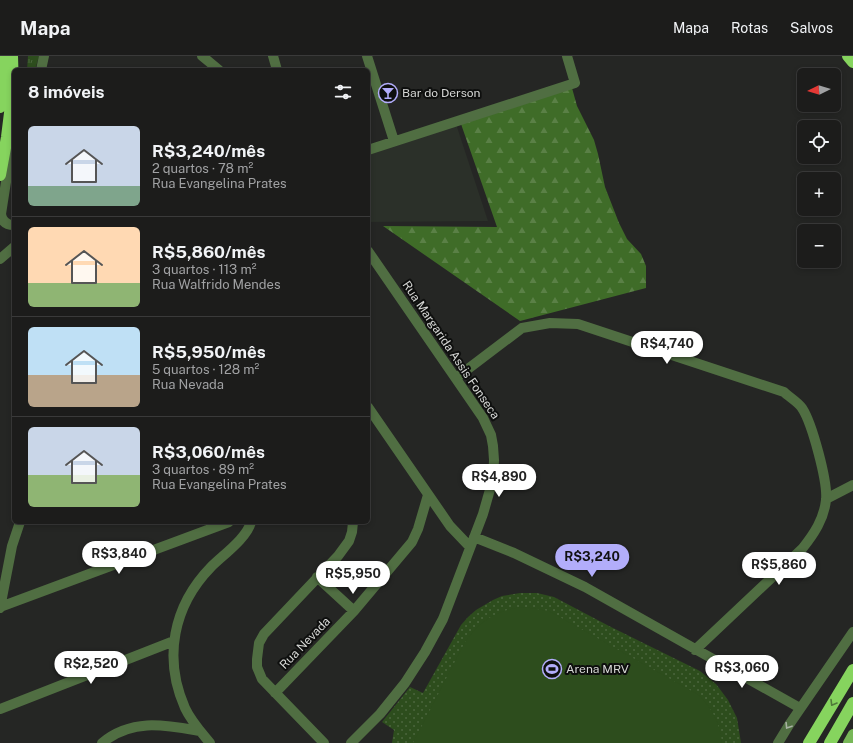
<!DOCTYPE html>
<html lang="pt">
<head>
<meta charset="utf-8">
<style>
  :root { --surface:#1c1c1b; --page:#252524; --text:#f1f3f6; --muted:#a0a1a3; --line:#3a3a3a; --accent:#b2adfa }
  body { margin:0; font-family:"Public Sans",sans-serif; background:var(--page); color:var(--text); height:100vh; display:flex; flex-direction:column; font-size:15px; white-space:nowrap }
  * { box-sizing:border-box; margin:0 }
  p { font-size:13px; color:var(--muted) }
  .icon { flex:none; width:22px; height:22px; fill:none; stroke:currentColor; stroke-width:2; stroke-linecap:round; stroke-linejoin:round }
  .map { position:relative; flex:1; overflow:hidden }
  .details { position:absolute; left:12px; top:12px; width:358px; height:456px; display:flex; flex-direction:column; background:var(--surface); border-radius:6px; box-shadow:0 2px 6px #0003,0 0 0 1px var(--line) }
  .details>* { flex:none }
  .needle { width:26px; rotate:265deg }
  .controls { position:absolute; left:797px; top:12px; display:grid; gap:8px }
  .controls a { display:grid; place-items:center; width:44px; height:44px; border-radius:6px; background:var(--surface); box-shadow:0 2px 6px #0003,0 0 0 1px var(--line); font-size:20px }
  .price { position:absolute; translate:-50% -34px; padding:0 9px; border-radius:14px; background:#fff; color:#222; font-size:13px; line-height:26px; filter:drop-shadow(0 1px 2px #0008) }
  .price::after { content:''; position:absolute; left:50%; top:24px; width:12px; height:9px; margin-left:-6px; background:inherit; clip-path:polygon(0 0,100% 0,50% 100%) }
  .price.selected { background:var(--accent); color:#111 }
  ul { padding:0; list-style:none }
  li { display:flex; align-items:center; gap:12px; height:100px; padding:0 16px }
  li+li { border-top:1px solid var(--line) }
  li span { display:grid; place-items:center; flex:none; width:112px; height:80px; border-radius:6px; color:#555 }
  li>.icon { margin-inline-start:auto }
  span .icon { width:48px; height:48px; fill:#fffc; stroke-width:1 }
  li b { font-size:17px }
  h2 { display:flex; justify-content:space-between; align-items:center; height:48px; padding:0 16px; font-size:17px }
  header { display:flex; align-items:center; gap:24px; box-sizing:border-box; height:56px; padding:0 20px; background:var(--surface); border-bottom:1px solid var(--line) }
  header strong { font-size:19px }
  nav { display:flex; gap:22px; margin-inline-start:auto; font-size:14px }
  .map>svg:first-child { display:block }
  .built { fill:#2b3029 }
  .grass { fill:url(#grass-tufts) }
  .forest { fill:url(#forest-firs) }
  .park { fill:url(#park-dots) }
  .pitch { fill:#2d4d1d }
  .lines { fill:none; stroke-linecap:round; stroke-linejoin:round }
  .minor { stroke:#506e42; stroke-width:10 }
  .major { stroke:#77b757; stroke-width:10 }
  .highway { stroke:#86d45e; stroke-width:12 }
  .oneway { stroke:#507b3a }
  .oneway2 { stroke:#a7b2a2 }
  .labels { text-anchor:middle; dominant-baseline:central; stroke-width:4; stroke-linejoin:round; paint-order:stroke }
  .poi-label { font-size:12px; fill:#d6d7d5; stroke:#0e0f0e; text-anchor:start }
  .street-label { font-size:12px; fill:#d6d7d5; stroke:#0e0f0e }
</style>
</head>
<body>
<header>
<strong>Mapa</strong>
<nav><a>Mapa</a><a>Rotas</a><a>Salvos</a></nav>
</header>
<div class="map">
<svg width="853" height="687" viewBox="0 0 853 687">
  <defs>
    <pattern id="grass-tufts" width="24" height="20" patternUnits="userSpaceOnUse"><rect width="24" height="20" fill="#2d4d1d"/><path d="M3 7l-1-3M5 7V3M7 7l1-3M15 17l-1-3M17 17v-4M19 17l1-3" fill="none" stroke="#4b663d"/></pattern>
    <pattern id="forest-firs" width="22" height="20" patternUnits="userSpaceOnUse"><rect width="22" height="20" fill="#3f6c28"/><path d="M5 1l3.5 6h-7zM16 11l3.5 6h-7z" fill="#5a8046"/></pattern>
    <pattern id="park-dots" width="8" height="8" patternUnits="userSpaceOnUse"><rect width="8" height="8" fill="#2d4d1d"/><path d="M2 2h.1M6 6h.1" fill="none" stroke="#4b663d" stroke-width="1.8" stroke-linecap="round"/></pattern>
  </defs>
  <rect width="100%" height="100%" fill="#252624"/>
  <!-- built -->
  <path class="built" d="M456,68l32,97 -120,1v-70z"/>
  <!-- grass -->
  <path class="grass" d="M28,0h11l-4,14h-8z"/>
  <!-- forest -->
  <path class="forest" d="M572,32l5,18 17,34 4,14 7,33 14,36 8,16 14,15 5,12v22l-126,33 -137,-95 114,1 -36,-103z"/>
  <!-- park -->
  <path class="park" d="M520,537h17l17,4 55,29 91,45 16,13 12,16 9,18 4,25h-349l2,-13 -12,-8 28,-35 13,6 38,-68 7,-8 8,-7 17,-10 9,-4z"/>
  <!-- pitch -->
  <path class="pitch" d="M524,551l25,4 148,83c15,13 23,29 25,49h-309l52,-101c14,-21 33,-33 59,-35z"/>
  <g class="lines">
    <!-- minor -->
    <path class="minor" d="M202,0l17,14
      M273,0l4,14
      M367,0l27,85
      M41,14l3,-14
      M8,92v21l-7,45c1,8 6,11 13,11
      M368,94l207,-67 -8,-27
      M0,203l14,-12
      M456,322l66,-50 28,-5 28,1 206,68c5,5 14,10 18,16 10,15 26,74 24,92 -2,19 -12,34 -24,49l-107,101
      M368,351l82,119 20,21
      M826,443l27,-14
      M474,481l40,16 71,34 215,121
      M317,521l37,34
      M0,551l229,-85
      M0,552l12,-62 8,-24
      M275,637l79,-82 58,-69 6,-13 10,-34
      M0,653l174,-68
      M102,687c30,-25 63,-18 98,-12
      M210,687c-9,-11 -19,-22 -25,-35 -22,-50 -12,-102 26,-141 12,-12 36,-29 40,-45
      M324,687l-62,-64 -5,-12v-8l2,-16 5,-9 74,-78 11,-15 3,-9 1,-10
      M351,687l29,-29 25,-31 20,-31 18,-33 40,-105 10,-35 1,-19 -1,-14 -2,-11 -8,-17 -115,-167
      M778,687l11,-18 64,-93"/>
    <!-- major -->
    <path class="major" d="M848,687l5,-9"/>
    <!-- highway -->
    <path class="highway" d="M848,0l5,6
      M0,51l3,-20v-31
      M0,119l7,-38 6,-48 -1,-33
      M809,687l44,-73
      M830,687l23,-40"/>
  </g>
  <!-- one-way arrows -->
  <defs><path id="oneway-chevron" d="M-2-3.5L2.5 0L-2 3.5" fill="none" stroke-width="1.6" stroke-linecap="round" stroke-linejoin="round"/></defs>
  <use class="oneway" href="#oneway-chevron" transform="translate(833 647) rotate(121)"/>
  <use class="oneway2" href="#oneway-chevron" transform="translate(788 670) rotate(122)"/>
  <!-- icons -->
  <defs>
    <g id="bar-ring" transform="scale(1)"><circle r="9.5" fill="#0e0f0e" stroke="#b2adfa" stroke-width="1.5"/><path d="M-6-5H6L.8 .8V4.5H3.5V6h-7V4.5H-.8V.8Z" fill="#b2adfa"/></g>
    <g id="stadium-ring" transform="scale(1)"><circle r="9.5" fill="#0e0f0e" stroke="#b2adfa" stroke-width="1.5"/><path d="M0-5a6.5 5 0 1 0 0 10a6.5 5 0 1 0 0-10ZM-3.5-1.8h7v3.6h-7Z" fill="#b2adfa"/></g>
  </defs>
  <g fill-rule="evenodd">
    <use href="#bar-ring" x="388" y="37"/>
    <use href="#stadium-ring" x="552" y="613"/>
  </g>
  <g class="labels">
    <!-- poi labels -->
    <g class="poi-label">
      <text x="402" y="37">Bar do Derson</text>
      <text x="566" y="613">Arena MRV</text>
    </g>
    <!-- street labels -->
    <g class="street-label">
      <text transform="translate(451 294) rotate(56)">Rua Margarida Assis Fonseca</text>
      <text transform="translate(305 587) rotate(-46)">Rua Nevada</text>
    </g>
  </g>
</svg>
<div class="controls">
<a><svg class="needle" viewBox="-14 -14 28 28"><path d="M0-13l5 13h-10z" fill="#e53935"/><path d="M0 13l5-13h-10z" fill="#a0a1a3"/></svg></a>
<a><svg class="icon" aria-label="locate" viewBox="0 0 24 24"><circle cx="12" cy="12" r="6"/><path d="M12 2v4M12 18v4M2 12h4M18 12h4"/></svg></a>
<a>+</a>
<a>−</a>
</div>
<b class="price" style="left:667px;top:309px">R$4,740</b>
<b class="price" style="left:499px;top:442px">R$4,890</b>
<b class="price" style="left:119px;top:519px">R$3,840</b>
<b class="price selected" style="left:592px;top:522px">R$3,240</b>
<b class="price" style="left:779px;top:530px">R$5,860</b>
<b class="price" style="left:353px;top:539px">R$5,950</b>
<b class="price" style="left:91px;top:629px">R$2,520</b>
<b class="price" style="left:742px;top:633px">R$3,060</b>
<section class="details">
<h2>8 imóveis<svg class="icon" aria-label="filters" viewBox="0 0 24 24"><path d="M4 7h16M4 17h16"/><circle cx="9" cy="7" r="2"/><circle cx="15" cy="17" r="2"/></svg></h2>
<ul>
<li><span style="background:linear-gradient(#c9d6e8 75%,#7fa58c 0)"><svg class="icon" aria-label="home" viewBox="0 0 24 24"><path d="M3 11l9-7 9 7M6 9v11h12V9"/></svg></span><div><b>R$3,240/mês</b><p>2 quartos · 78 m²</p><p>Rua Evangelina Prates</p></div></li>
<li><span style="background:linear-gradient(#ffd9b3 70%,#8fb573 0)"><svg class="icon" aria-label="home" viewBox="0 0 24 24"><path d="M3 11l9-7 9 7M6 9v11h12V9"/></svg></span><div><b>R$5,860/mês</b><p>3 quartos · 113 m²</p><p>Rua Walfrido Mendes</p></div></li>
<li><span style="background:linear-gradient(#bfe0f5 60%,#b9a48a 0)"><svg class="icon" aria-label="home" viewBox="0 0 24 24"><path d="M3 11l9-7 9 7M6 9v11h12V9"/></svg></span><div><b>R$5,950/mês</b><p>5 quartos · 128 m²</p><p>Rua Nevada</p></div></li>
<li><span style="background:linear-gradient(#c9d6e8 60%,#8fb573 0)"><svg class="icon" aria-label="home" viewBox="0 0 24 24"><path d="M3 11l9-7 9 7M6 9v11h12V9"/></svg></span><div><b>R$3,060/mês</b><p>3 quartos · 89 m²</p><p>Rua Evangelina Prates</p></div></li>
</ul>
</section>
</div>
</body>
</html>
